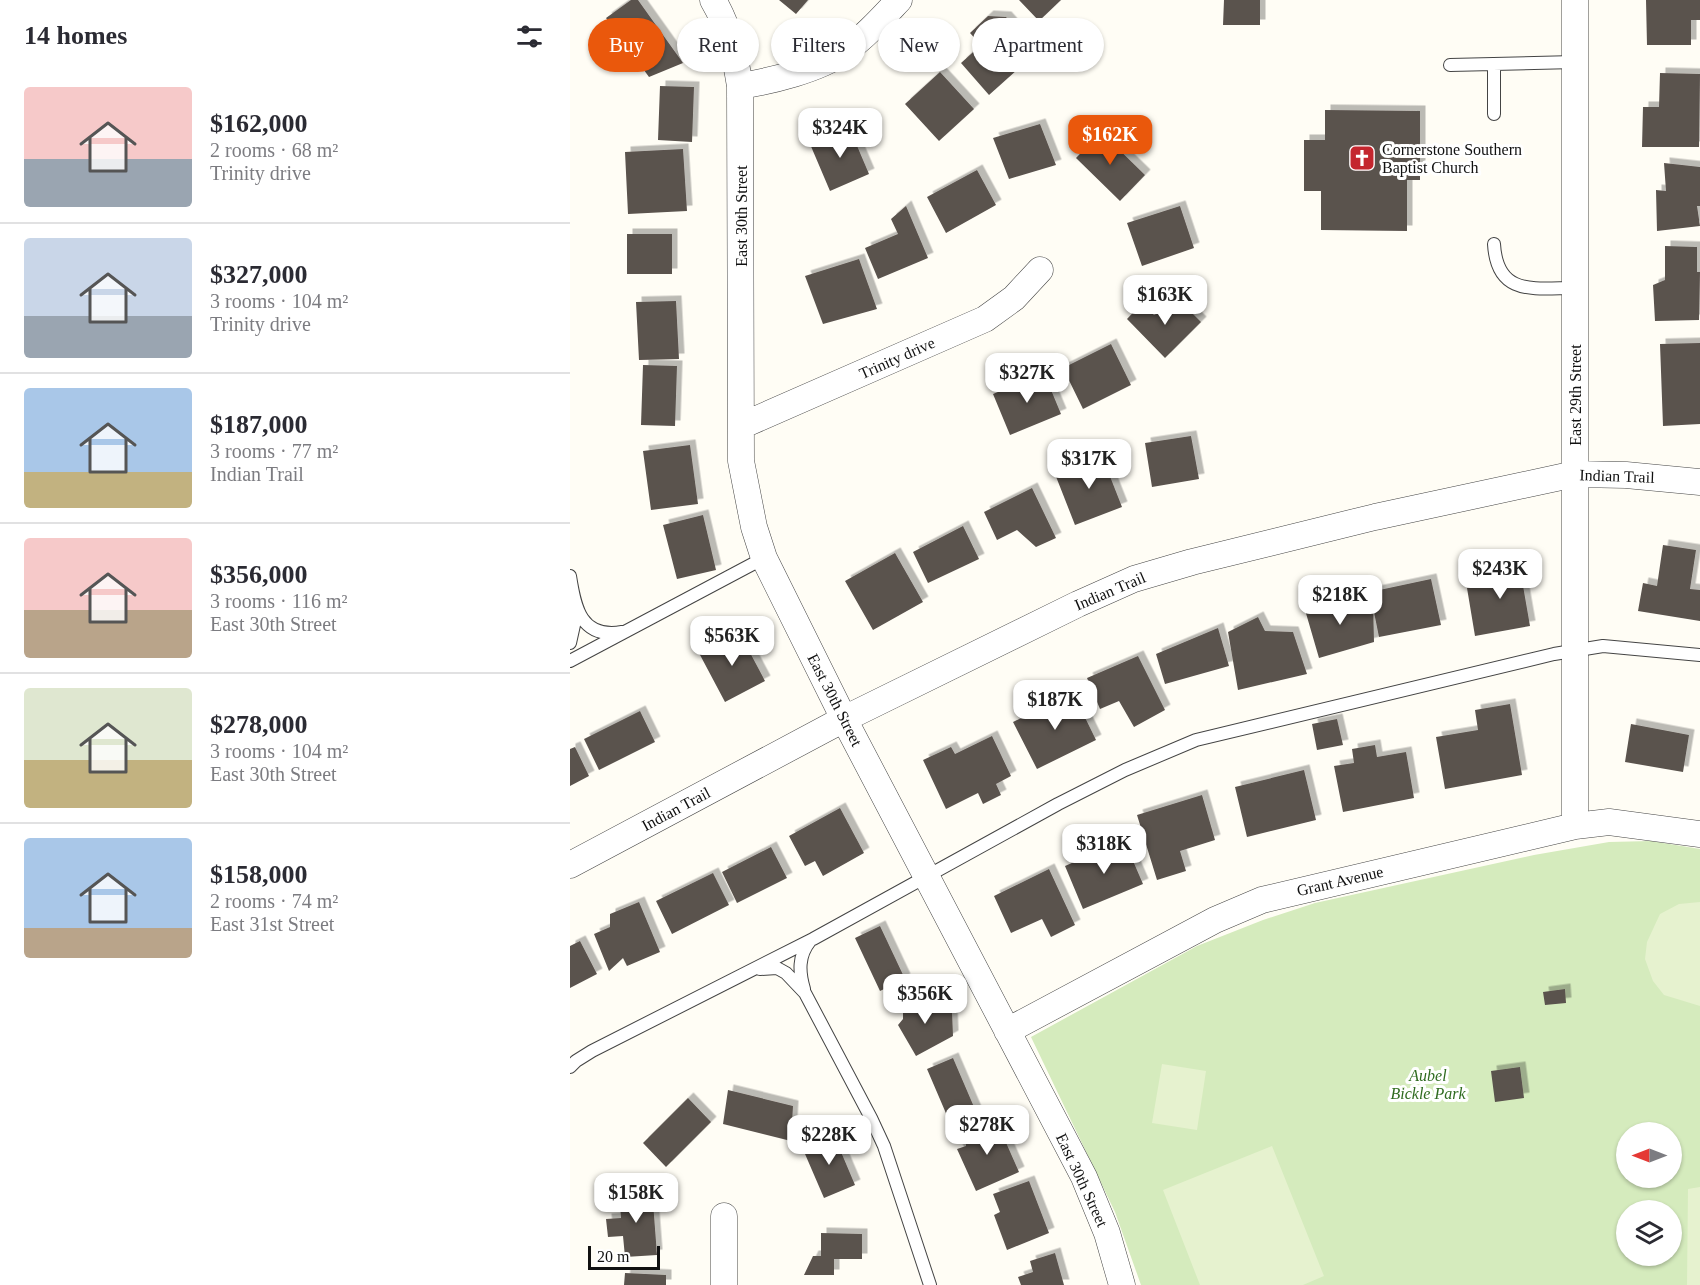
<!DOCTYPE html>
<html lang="en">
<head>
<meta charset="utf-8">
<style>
  :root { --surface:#fff; --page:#f7f7f7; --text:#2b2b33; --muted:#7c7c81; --line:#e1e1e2; --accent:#ea580c }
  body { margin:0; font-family:Georgia,serif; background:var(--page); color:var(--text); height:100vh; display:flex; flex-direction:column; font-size:22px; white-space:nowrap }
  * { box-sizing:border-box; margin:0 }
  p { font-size:20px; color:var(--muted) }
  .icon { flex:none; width:33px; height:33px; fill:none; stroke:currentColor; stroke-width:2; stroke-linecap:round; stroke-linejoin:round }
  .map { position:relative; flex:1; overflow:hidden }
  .drawer { display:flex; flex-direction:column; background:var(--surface); width:570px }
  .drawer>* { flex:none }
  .top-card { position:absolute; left:18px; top:18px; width:570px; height:54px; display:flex; gap:12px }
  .needle { width:39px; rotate:270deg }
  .tools { position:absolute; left:1046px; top:1122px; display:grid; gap:12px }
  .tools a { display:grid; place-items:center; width:66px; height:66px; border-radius:50%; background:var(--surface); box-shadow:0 2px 4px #0004; font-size:30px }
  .scale { position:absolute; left:18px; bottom:15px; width:72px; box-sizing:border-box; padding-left:6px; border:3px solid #111; border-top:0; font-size:16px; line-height:21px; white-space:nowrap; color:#111; -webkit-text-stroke:4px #fff; paint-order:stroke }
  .price { position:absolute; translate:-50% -51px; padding:0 14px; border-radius:12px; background:#fff; color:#222; font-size:20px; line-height:39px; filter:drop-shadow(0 2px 3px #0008) }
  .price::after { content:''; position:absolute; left:50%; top:36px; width:18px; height:14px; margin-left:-9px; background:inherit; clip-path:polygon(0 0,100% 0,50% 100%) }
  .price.selected { background:var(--accent); color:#fff }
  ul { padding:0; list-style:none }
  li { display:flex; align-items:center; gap:18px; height:150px; padding:0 24px }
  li+li { border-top:2px solid var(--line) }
  li span { display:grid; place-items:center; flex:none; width:168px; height:120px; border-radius:6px; color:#555 }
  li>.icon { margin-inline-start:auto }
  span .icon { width:72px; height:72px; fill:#fffc; stroke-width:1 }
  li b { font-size:26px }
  h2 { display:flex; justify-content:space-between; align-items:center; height:72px; padding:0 24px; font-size:26px }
  .chip { padding:0 21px; border-radius:27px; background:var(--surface); box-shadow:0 2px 4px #0004; font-size:21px; line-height:54px }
  .chip.selected { background:var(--accent); color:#fff }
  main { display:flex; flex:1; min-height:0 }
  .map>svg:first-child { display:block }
  .green { fill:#d5ebbd; fill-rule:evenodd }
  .pitch { fill:#e6f2cf }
  .building { fill:#5a524d; filter:url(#shadow) }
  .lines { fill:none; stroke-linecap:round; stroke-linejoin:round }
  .lane-casing { stroke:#444; stroke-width:14 }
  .street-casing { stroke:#444; stroke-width:27 }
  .lane { stroke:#fff; stroke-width:12 }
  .street { stroke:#fff; stroke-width:26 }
  .labels { text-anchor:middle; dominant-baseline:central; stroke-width:6; stroke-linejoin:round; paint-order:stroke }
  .poi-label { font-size:16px; fill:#111; stroke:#fff; text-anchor:start }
  .street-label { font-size:16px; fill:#111; stroke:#fff }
  .park-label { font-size:16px; font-style:italic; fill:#2f6b1f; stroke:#fff }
</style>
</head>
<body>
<main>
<section class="drawer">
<h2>14 homes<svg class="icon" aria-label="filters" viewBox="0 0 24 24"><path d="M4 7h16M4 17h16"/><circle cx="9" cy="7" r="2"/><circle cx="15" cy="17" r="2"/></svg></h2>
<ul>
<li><span style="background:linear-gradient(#f6c9c9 60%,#9aa5b1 0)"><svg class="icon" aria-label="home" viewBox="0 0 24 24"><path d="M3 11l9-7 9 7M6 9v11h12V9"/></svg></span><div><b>$162,000</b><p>2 rooms · 68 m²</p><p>Trinity drive</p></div></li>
<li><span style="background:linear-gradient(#c9d6e8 65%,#9aa5b1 0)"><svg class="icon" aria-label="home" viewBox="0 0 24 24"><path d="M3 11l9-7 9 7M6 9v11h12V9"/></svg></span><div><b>$327,000</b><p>3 rooms · 104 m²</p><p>Trinity drive</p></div></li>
<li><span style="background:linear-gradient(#a9c7e8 70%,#c2b280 0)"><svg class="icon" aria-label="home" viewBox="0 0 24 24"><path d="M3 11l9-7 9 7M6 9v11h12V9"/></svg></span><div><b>$187,000</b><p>3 rooms · 77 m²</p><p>Indian Trail</p></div></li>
<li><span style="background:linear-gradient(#f6c9c9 60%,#b9a48a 0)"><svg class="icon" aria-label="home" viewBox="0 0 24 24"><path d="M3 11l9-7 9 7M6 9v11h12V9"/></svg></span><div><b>$356,000</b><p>3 rooms · 116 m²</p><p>East 30th Street</p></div></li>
<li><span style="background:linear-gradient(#dfe7d0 60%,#c2b280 0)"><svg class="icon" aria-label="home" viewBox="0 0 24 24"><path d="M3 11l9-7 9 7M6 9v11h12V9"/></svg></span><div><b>$278,000</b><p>3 rooms · 104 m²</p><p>East 30th Street</p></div></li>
<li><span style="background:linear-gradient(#a9c7e8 75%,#b9a48a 0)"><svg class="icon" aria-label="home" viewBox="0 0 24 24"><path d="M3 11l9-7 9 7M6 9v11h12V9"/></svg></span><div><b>$158,000</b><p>2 rooms · 74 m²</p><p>East 31st Street</p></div></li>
</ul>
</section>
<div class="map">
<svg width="1130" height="1285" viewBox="0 0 1130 1285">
  <defs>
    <filter id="shadow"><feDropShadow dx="5.5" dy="-5.5" stdDeviation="0" flood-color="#0004"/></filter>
  </defs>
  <rect width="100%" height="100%" fill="#fffdf5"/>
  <!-- green -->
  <path class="green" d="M1081,841l49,8v436h-559l-26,-73 -84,-175 166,-91 66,-26 52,-17 219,-48 75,-13zM1056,1132h45v46h-45zM1056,1210h45v46h-45z"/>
  <!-- pitch -->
  <path class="pitch" d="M1130,902v104l-36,-11 -11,-14 -8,-22 2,-17 13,-28 19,-10z
    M592,1064l44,7 -9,59 -45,-7z
    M702,1146l52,130 -21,9h-103l-37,-95z
    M1130,1187v98h-13l1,-96z"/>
  <!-- building -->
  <path class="building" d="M61,0h7l45,63 -34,14 -43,-59z
    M209,0h29l-12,14z
    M449,0h42l-22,21z
    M654,0h36v25h-37z
    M1076,0h54v20h-9v25h-44z
    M418,16l18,1 31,35 -48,43 -28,-32 20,-18 -11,-12z
    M370,72l34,37 -35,32 -34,-37z
    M1090,73l40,1 -1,73h-57l1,-40h16z
    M90,86l34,1 -2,55 -34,-2z
    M755,110l95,1v69h-13v51l-86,-1v-39h-17v-51h21z
    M470,124l16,41 -47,14 -16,-41z
    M279,127l20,47 -39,17 -20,-47z
    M531,132l44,43 -25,26 -44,-43z
    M113,149l4,62 -59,3 -3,-62z
    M1094,163l36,4v39h-3l3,20 -43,5 -1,-41 10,1z
    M407,170l19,35 -50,28 -19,-36z
    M336,206l22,52 -50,21 -13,-31 33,-14 -7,-15z
    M610,206l14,42 -52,18 -15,-43z
    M57,234h45v40h-45z
    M1095,246l32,1v25h3l-1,48 -44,1 -2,-36 12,-5z
    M289,259l18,50 -54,15 -18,-48z
    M106,301l3,58 -40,1 -3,-58z
    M611,302l20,20 -36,36 -38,-39 15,-16 12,12z
    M1130,343v81l-37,2 -3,-82z
    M541,344l20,41 -48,24 -20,-41z
    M73,365l34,1 -2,60 -34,-1z
    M474,373l17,41 -51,21 -17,-41z
    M621,436l8,43 -47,8 -7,-44z
    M120,445l8,59 -47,6 -8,-59z
    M532,456l20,51 -47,18 -20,-51z
    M462,488l24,50 -20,9 -19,-17 -20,10 -13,-28z
    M133,515l13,55 -39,9 -14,-54z
    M393,526l16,33 -51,24 -15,-31z
    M1093,545l33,5 -6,39 10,1v31l-62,-10 5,-28 14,3z
    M325,553l28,49 -50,28 -28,-49z
    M948,557l12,69 -55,10 -8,-48 23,-4 -4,-21z
    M861,579l10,46 -62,12 -9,-45z
    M803,602l1,40 -55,16 -16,-55z
    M688,617l7,14 28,1 14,42 -69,16 -10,-58z
    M648,628l11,38 -64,18 -9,-30z
    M169,632l26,49 -40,21 -26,-49z
    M568,656l27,54 -31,17 -15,-26 -19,8 -13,-31z
    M503,693l23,47 -59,29 -24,-47z
    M940,704l12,71 -77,14 -9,-52 42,-7 -3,-20z
    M70,711l15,31 -56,28 -15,-31z
    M767,719l6,26 -26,5 -5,-26z
    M1061,724l58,11 -6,37 -58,-10z
    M422,736l19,40 -15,8 5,11 -18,9 -5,-11 -32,16 -23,-49 28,-13 4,7z
    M805,745l2,12 29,-5 8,46 -71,14 -9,-46 20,-3 -2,-14z
    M5,747l14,29 -19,10v-37z
    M734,770l12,50 -69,17 -12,-50z
    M632,795l13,45 -35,11 6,20 -29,9 -20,-65z
    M270,808l24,45 -41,23 -8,-15 -10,5 -16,-30z
    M554,840l19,44 -60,25 -18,-43z
    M201,847l16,31 -50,25 -15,-31z
    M479,869l26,56 -24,12 -9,-18 -31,14 -17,-37z
    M143,873l16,32 -57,29 -16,-33z
    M69,902l21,50 -33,14 -4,-8 -14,13 -15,-37 16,-7v-13z
    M310,926l25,53 -25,12 -25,-53z
    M10,941l17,33 -27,14v-42z
    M995,989l1,14 -21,2 -2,-13z
    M352,996l17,16 13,-1 1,25 -37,20 -18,-31 5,-6v-15z
    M383,1058l24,56 -26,11 -24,-56z
    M950,1067l4,31 -29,4 -4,-31z
    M158,1090l65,16 -2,35 -68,-17z
    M118,1098l23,24 -45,45 -23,-24z
    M426,1120l23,52 -43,19 -19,-42 9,-3 -1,-12z
    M263,1133l22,52 -31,13 -22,-51z
    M459,1181l20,52 -42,17 -13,-35 6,-3 -7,-18z
    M82,1189l5,66 -32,2 -2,-21 -15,1 -2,-18 15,-1 -2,-26z
    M251,1233l41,1v25h-28v16h-30l9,-19h8z
    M485,1253l9,32h-43l-3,-8 15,-5 -3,-11z
    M55,1273l41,2v10h-42z"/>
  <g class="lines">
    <!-- lane casing -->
    <g class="lane-casing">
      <path id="lane" d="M924,64v50
        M880,65l125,-3
        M924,244c3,53 41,44 81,44
        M0,576c5,32 11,63 52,56
        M0,643l4,-18 -2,-19
        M0,661l194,-103
        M190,969l17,-1 9,5 19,20 66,125 13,28 46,139
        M234,989c-5,-17 -6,-33 6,-48
        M0,1067l6,-6 16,-10 221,-112 245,-135 67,-34 71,-30 358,-86 49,-8 97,9"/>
    </g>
    <!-- street casing -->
    <g class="street-casing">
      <path id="street" d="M143,0c16,27 22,55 27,86l1,375 13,66 10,31 80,161 240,458 23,56 15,52
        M1005,0v826
        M170,86c31,-5 78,-16 105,-35 20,-14 37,-33 54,-51
        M171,426l244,-107 29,-21 26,-28
        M0,865l274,-146 234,-115 56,-25 58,-17 183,-45 200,-43 51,1 74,7
        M437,1031l208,-111 47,-20 313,-74 34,-4 91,12
        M154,1285v-69"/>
    </g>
    <!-- lane -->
    <use href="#lane" class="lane"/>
    <!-- street -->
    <use href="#street" class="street"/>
  </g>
  <!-- icons -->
  <defs>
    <g id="church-square" transform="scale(1.35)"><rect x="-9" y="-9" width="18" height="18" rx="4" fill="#c4262e" stroke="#fff"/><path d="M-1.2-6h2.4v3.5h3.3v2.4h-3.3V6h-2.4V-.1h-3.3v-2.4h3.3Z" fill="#fff"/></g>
  </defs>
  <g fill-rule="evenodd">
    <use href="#church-square" x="792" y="158"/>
  </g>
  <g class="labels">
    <!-- poi labels -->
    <g class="poi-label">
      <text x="812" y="149">Cornerstone Southern<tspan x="812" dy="18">Baptist Church</tspan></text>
    </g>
    <!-- street labels -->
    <g class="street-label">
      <text transform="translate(171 216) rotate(-90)">East 30th Street</text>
      <text transform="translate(327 358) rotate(-24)">Trinity drive</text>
      <text transform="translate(1005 395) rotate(-90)">East 29th Street</text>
      <text transform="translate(1047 476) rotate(2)">Indian Trail</text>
      <text transform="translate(540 591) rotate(-23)">Indian Trail</text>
      <text transform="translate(265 700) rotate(63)">East 30th Street</text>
      <text transform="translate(106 809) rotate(-28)">Indian Trail</text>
      <text transform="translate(770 881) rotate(-13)">Grant Avenue</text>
      <text transform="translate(512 1180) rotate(65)">East 30th Street</text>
    </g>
    <!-- park labels -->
    <g class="park-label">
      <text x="858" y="1075">Aubel<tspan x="858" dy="18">Bickle Park</tspan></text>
    </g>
  </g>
</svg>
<div class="tools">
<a><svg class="needle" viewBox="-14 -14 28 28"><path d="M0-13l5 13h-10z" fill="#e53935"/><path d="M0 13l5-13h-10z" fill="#7c7c81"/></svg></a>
<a><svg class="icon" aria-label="layers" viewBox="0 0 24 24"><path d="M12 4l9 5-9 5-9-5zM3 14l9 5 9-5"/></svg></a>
</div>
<div class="scale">20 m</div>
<b class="price" style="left:270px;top:159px">$324K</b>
<b class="price selected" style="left:540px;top:166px">$162K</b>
<b class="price" style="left:595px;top:326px">$163K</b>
<b class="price" style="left:457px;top:404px">$327K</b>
<b class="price" style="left:519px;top:490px">$317K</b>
<b class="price" style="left:930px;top:600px">$243K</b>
<b class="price" style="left:770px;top:626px">$218K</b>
<b class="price" style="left:162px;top:667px">$563K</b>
<b class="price" style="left:485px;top:731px">$187K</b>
<b class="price" style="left:534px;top:875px">$318K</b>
<b class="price" style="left:355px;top:1025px">$356K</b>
<b class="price" style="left:417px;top:1156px">$278K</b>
<b class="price" style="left:259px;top:1166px">$228K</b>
<b class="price" style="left:66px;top:1224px">$158K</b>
<div class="top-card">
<a class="chip selected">Buy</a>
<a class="chip">Rent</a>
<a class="chip">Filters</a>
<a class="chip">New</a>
<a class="chip">Apartment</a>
</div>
</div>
</main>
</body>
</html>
